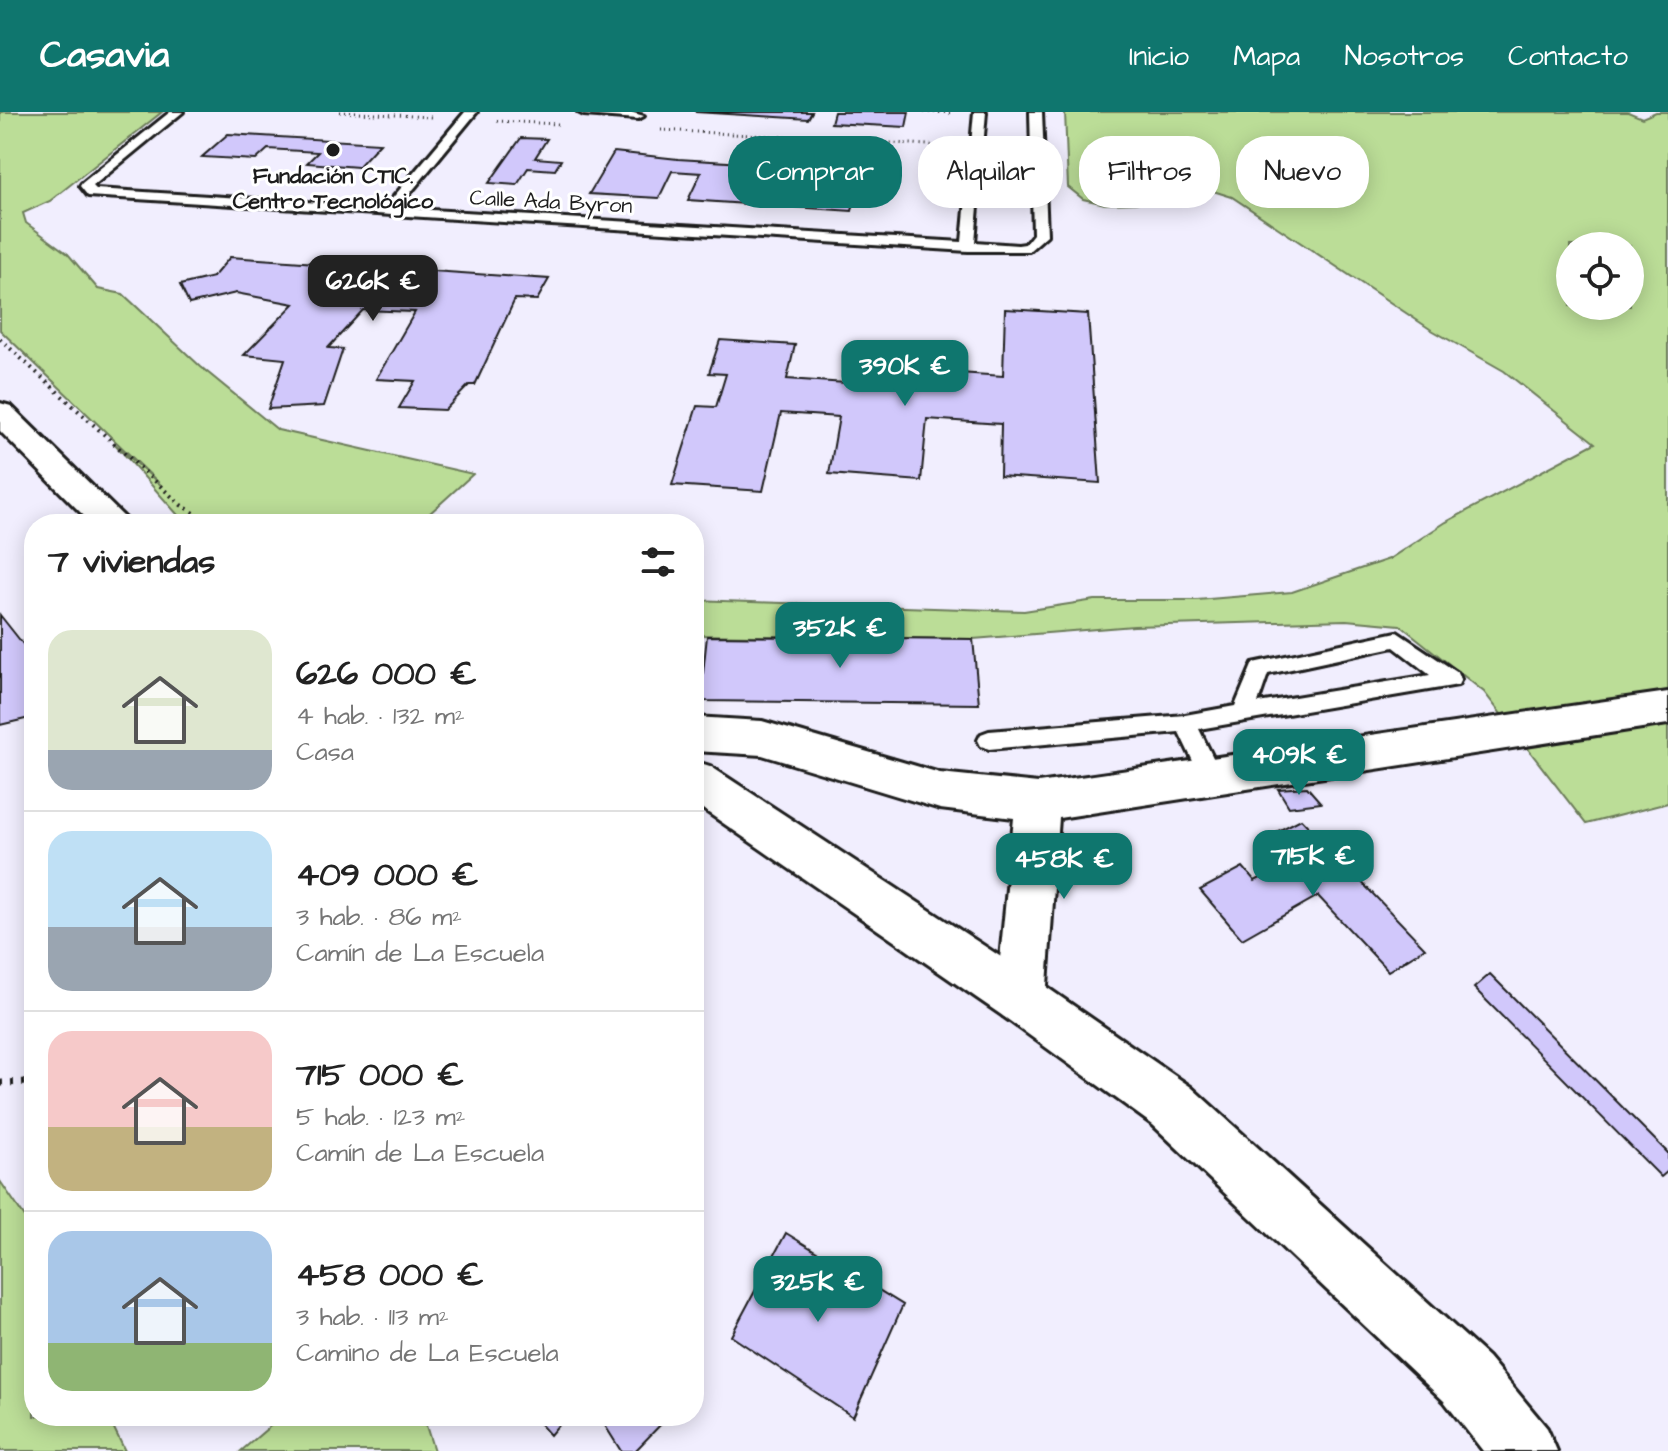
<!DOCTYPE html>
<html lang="es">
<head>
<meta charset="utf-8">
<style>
  :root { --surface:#fff; --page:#f6f6f6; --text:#222; --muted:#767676; --line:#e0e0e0; --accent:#0f766e }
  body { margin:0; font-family:"Architects Daughter",sans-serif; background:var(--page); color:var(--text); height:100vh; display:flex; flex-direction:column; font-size:30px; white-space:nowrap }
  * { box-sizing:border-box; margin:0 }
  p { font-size:26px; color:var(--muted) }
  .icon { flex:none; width:44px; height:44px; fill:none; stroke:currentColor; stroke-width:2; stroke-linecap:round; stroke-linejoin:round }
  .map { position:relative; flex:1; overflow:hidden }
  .sheet { position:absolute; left:24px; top:402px; width:680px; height:912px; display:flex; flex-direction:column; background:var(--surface); border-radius:32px; box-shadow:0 4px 20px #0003 }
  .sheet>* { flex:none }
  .hud { position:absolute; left:728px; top:24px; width:760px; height:72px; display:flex; gap:16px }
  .buttons { position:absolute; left:1556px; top:120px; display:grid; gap:16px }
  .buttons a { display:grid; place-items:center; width:88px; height:88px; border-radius:50%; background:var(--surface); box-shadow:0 4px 20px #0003; font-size:40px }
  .price { position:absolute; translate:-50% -68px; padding:0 18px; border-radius:16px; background:var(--accent); color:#fff; font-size:26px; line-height:52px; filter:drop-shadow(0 2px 4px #0008) }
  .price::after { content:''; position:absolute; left:50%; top:48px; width:24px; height:18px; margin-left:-12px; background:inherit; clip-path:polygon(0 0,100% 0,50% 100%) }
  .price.current { background:#222; color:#fff }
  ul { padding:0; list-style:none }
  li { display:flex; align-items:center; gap:24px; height:200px; padding:0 24px }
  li+li { border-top:2px solid var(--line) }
  li span { display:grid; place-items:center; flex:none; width:224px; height:160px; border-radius:24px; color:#555 }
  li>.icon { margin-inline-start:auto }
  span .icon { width:96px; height:96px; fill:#fffc; stroke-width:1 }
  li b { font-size:34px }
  h2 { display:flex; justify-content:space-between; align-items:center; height:96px; padding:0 24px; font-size:34px }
  .chip { padding:0 28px; border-radius:32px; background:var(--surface); box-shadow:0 4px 20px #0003; font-size:28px; line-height:72px }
  .chip.current { background:var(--accent); color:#fff }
  header { display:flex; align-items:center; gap:48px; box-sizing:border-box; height:112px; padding:0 40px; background:var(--accent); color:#fff }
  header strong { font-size:38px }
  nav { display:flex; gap:44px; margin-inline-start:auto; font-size:28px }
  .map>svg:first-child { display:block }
  .green { fill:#bbdd97; stroke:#6c7c5a; stroke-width:2; fill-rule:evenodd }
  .building { fill:#d1c8fb; stroke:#1c1c1c; stroke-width:2 }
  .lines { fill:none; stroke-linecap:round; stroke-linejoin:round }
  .service-casing { stroke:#1c1c1c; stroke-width:6 }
  .minor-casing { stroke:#1c1c1c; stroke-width:6 }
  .trunk-casing { stroke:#1c1c1c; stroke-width:6 }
  .path-far2 { stroke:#1c1c1c; stroke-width:3; stroke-dasharray:1 4; stroke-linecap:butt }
  .path-far1 { stroke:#1c1c1c; stroke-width:4; stroke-dasharray:2 5; stroke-linecap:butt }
  .path { stroke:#1c1c1c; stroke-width:7; stroke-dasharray:3 8; stroke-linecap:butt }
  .service { fill:#fff; fill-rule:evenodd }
  .minor { fill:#fff; fill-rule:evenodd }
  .trunk { fill:#fff; fill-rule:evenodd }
  .poi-dot { fill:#1c1c1c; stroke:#fff; stroke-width:3 }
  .labels { text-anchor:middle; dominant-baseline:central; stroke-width:6; stroke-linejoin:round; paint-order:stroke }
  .far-poi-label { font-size:22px; font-weight:bold; fill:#1c1c1c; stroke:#fff }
  .far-street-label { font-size:22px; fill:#1c1c1c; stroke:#fff }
</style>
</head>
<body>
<header>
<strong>Casavia</strong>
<nav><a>Inicio</a><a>Mapa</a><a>Nosotros</a><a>Contacto</a></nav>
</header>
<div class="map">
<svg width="1668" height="1339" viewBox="0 0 1668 1339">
  <rect width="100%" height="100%" fill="#f1eefe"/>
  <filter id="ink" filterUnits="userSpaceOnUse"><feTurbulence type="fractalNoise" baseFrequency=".0125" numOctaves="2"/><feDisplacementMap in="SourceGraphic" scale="16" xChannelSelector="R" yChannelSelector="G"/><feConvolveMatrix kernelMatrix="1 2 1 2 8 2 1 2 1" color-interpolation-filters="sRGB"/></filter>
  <g filter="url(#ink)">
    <!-- green -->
    <path class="green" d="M0,0h162l-112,89 -27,12 3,10 42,31 30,35 25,5 78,73 77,63 195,44 -55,50 -233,-1 -70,-79 48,43 -163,-157z
      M1065,0h563l14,6 14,-6h12v691l-82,21 -102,-132 -84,-67 -54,-5 -212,6 -161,13 -279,-4v-35l330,11 71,-11h102l95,-8 97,-33 57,-37 149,-79 -91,-72 -74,-42 -198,-132 -41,-13 -55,19 -31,1 -22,-5 -15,-12zM1570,134h60v60h-60z
      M0,1069l26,38 8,25v172h74l17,35h-125z
      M282,1304h141l11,35h-193z"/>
    <!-- building -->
    <path class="building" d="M695,0h117l-4,7z
      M834,0h75l-3,15 -75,-4z
      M228,22l152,9 -22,24 -51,-4 11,-11 -50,-3 -12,11 -54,-3z
      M521,26l26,1 -12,19 26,2 -6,10 -27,-2 -11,17 -28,-2z
      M614,40l64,7 184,11 -10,41 -164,-11 13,-27 -29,-2 -13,27 -70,-4z
      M230,145l319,22 -12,21 -22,-1 -40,86h-6l-24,25 -46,-2 16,-27 -39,-2 39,-67 -52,-2 -35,38 15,1 -19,57 -56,3 17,-50 -41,-4 50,-51 -58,-11 -47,11 -9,-19 33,-8z
      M1005,197l83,5 12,169 -100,-7 1,-52 -74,-5 -6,62 -92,-7 10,-57 -58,-4 -18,78 -91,-6 25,-79 19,1 10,-33 -17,-1 11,-33 75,5 -8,34 59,4 8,-40 78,5 -2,23 73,5z
      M0,503l34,43v59l-34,8z
      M707,524l266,3 6,65 -279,-3z
      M1307,675l14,16 -32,4 -11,-18z
      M1301,707l124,129 -37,23 -70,-75 -76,43 -42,-49 43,-23 12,14 46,-24 -23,-26z
      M1490,862l178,179v18l-7,6 -187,-189z
      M786,1121l117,72 -50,112 -122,-81z
      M533,1304h33l-16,19z
      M599,1304h70l-34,35h-14z"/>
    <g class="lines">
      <!-- service casing -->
      <g class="service-casing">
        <path id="service" d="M170,0h13l-90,74 3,3 289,18 80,-95h12l-79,96 564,34 12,-130h12l-11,130 43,3 7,-1 8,-10 -3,-122h12l5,123 -18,16h-61l-880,-55 -8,-10 2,-3z
          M578,0h52l14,4 -6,3 -54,-4z
          M1397,520l61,41 3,6 -3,6 -259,44 23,47 -3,6 -8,3 -8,-3 -24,-50 -190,17 -8,-3 -3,-6 3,-6 8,-3 196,-16 50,-9 18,-43zM1394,535l36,28 -172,28 10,-29z"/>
      </g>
      <!-- minor casing -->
      <g class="minor-casing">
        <path id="minor" d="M1668,580v32l-609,94 -13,181 -7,17 -18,7 -18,-7 -7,-17 18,-181 -74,-9 -178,-54 -68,-4v-34l68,4 178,52 98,10z"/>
      </g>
      <!-- trunk casing -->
      <g class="trunk-casing">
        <path id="trunk" d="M0,291l11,3 120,118h-39l-92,-93z
          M694,649l16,5 329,216 152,105 297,270 59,71 10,23h-74l-39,-50 -291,-276 -150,-109 -309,-213z"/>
      </g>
      <!-- path-far2 -->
      <path class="path-far2" d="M340,0l91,5
        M924,0l27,1
        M497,9l62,3
        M661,18l285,16"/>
      <!-- path-far1 -->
      <path class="path-far1" d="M0,227l181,166 32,19"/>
      <!-- path -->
      <path class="path" d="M0,971l34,-1"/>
      <!-- service -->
      <use href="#service" class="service"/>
      <!-- minor -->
      <use href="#minor" class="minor"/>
      <!-- trunk -->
      <use href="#trunk" class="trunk"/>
    </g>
  </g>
  <!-- markers -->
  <circle class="poi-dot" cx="333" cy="38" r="8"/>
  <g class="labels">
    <!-- far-poi labels -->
    <g class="far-poi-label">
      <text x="333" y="64">Fundación CTIC.<tspan x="333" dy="25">Centro Tecnológico</tspan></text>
    </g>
    <!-- far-street labels -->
    <g class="far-street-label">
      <text transform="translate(551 90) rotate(3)">Calle Ada Byron</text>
    </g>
  </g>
</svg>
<div class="buttons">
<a><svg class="icon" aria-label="locate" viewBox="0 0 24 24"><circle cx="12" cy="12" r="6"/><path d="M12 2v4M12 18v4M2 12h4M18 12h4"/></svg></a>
</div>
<b class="price current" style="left:373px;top:211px">626K €</b>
<b class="price" style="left:905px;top:296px">390K €</b>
<b class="price" style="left:840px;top:558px">352K €</b>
<b class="price" style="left:1299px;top:685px">409K €</b>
<b class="price" style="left:1313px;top:786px">715K €</b>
<b class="price" style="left:1064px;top:789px">458K €</b>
<b class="price" style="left:818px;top:1212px">325K €</b>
<div class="hud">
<a class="chip current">Comprar</a>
<a class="chip">Alquilar</a>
<a class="chip">Filtros</a>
<a class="chip">Nuevo</a>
</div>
<section class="sheet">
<h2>7 viviendas<svg class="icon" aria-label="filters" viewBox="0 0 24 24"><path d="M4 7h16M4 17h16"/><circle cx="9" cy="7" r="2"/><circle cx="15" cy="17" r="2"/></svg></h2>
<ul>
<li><span style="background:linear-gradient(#dfe7d0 75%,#9aa5b1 0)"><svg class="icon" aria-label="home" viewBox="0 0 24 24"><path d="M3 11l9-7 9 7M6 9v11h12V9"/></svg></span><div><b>626 000 €</b><p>4 hab. · 132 m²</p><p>Casa</p></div></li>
<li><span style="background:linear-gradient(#bfe0f5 60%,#9aa5b1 0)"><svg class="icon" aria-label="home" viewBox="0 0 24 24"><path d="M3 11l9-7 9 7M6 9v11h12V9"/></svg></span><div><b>409 000 €</b><p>3 hab. · 86 m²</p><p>Camín de La Escuela</p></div></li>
<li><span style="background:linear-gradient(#f6c9c9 60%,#c2b280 0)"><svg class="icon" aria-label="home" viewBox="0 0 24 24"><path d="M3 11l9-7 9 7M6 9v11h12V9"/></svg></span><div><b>715 000 €</b><p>5 hab. · 123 m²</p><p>Camín de La Escuela</p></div></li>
<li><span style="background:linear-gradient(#a9c7e8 70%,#8fb573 0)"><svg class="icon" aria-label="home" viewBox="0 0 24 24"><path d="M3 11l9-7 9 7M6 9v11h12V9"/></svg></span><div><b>458 000 €</b><p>3 hab. · 113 m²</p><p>Camino de La Escuela</p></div></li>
</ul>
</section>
</div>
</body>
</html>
